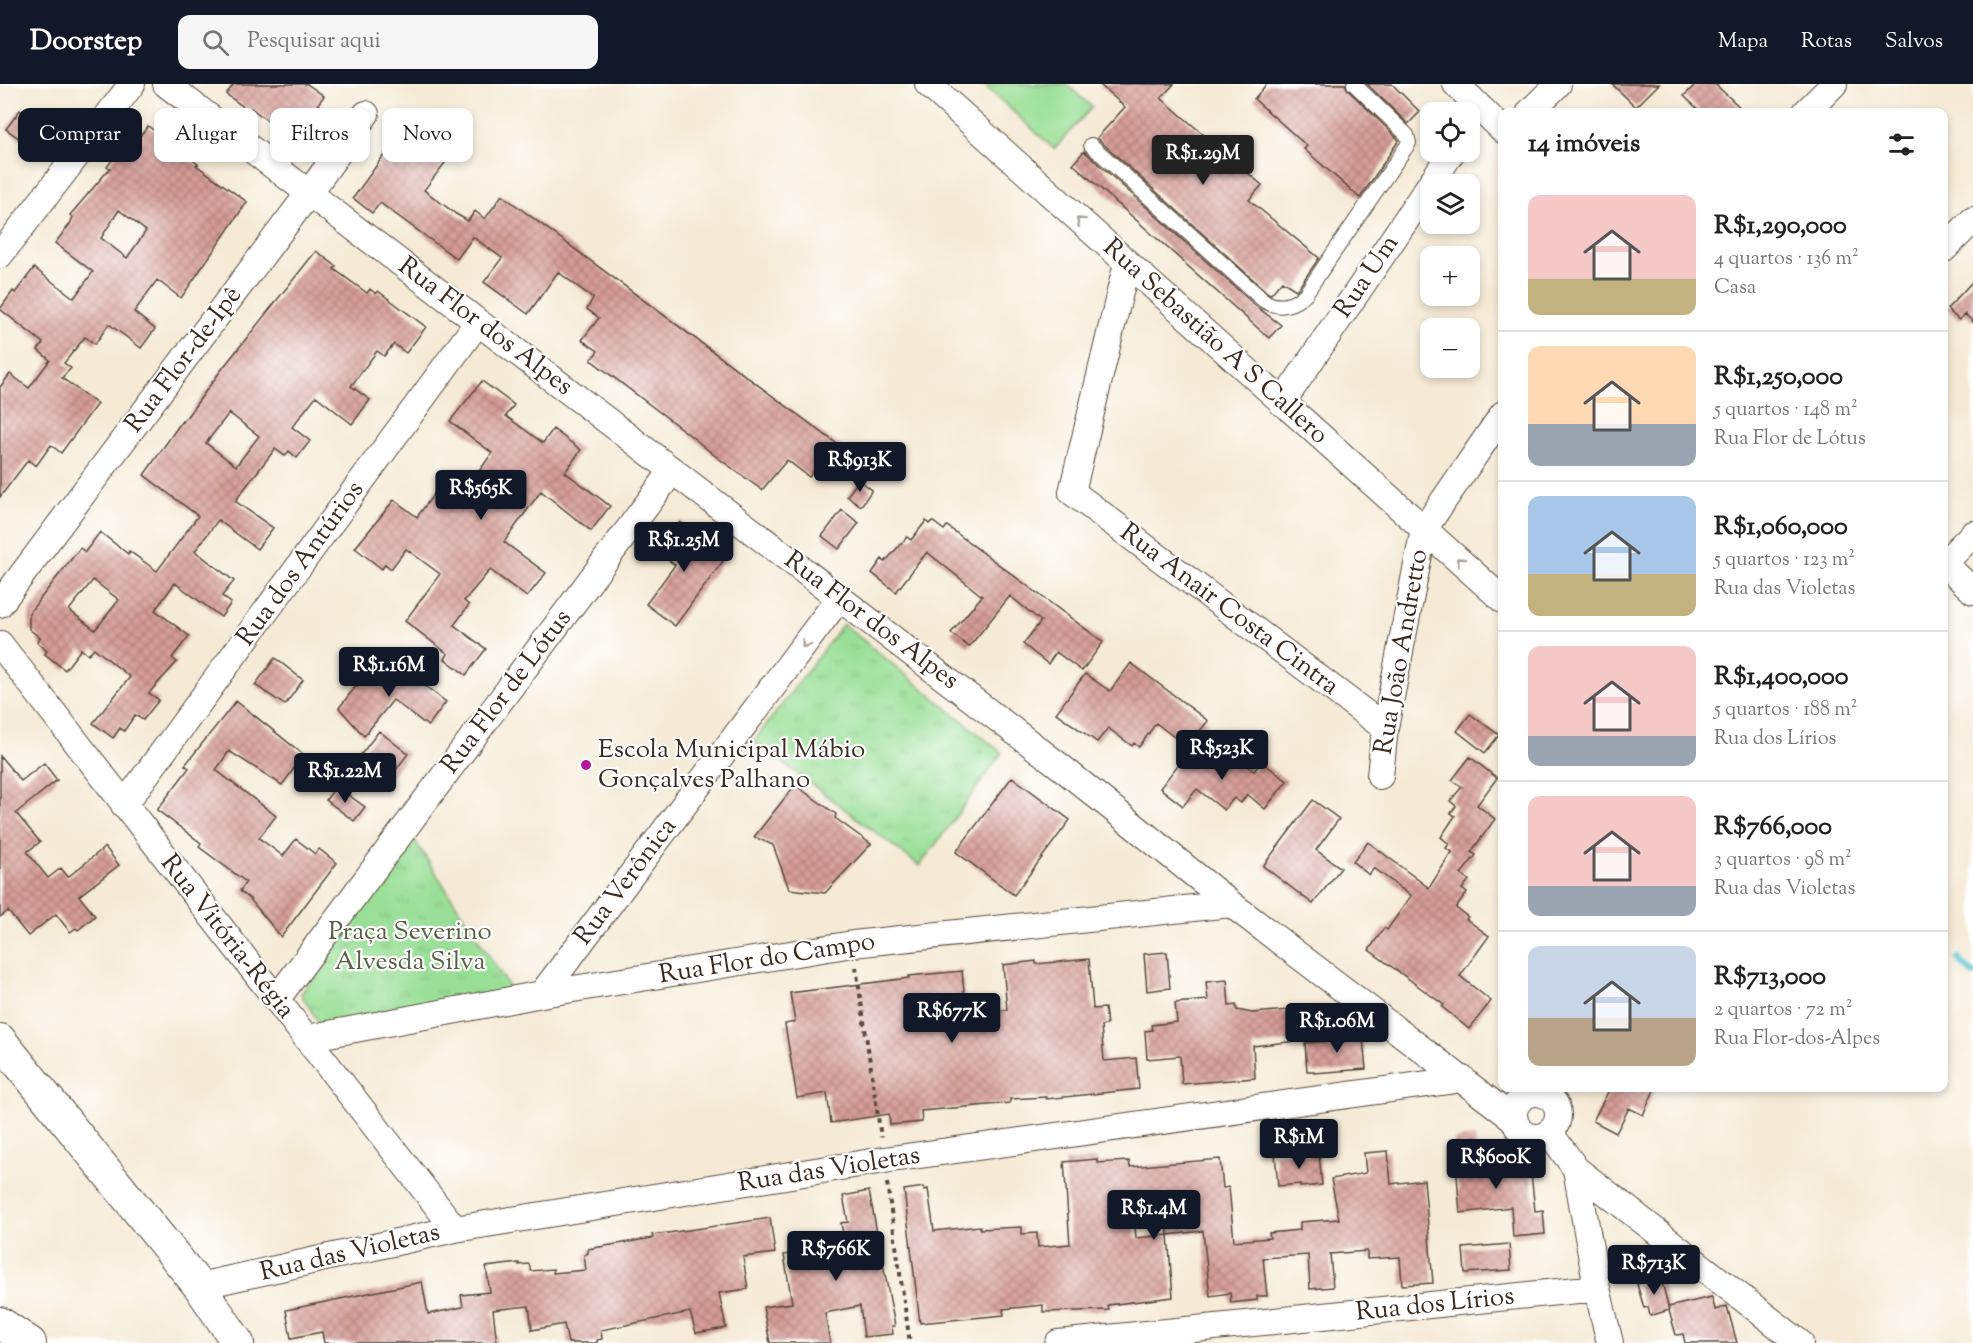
<!DOCTYPE html>
<html lang="pt">
<head>
<meta charset="utf-8">
<style>
  :root { --surface:#fff; --page:#f6f6f6; --text:#222; --muted:#767676; --line:#e0e0e0; --accent:#111827 }
  body { margin:0; font-family:"Sorts Mill Goudy",serif; background:var(--page); color:var(--text); height:100vh; display:flex; flex-direction:column; font-size:22px; white-space:nowrap }
  * { box-sizing:border-box; margin:0 }
  p { font-size:20px; color:var(--muted) }
  .icon { flex:none; width:33px; height:33px; fill:none; stroke:currentColor; stroke-width:2; stroke-linecap:round; stroke-linejoin:round }
  .map { position:relative; flex:1; overflow:hidden }
  .panel { position:absolute; left:1498px; top:24px; width:450px; height:984px; display:flex; flex-direction:column; background:var(--surface); border-radius:12px; box-shadow:0 3px 9px #0003 }
  .panel>* { flex:none }
  .top-card { position:absolute; left:18px; top:24px; width:570px; height:54px; display:flex; gap:12px }
  .buttons { position:absolute; left:1420px; top:18px; display:grid; gap:12px }
  .buttons a { display:grid; place-items:center; width:60px; height:60px; border-radius:12px; background:var(--surface); box-shadow:0 3px 9px #0003; font-size:30px }
  .price { position:absolute; translate:-50% -51px; padding:0 14px; border-radius:6px; background:var(--accent); color:#fff; font-size:20px; line-height:39px; filter:drop-shadow(0 2px 3px #0008) }
  .price::after { content:''; position:absolute; left:50%; top:36px; width:18px; height:14px; margin-left:-9px; background:inherit; clip-path:polygon(0 0,100% 0,50% 100%) }
  .price.on { background:#222; color:#fff }
  ul { padding:0; list-style:none }
  li { display:flex; align-items:center; gap:18px; height:150px; padding:0 30px }
  li+li { border-top:2px solid var(--line) }
  li span { display:grid; place-items:center; flex:none; width:168px; height:120px; border-radius:12px; color:#555 }
  li>.icon { margin-inline-start:auto }
  span .icon { width:72px; height:72px; fill:#fffc; stroke-width:1 }
  li b { font-size:26px }
  h2 { display:flex; justify-content:space-between; align-items:center; height:72px; padding:0 30px; font-size:26px }
  .pill { padding:0 21px; border-radius:12px; background:var(--surface); box-shadow:0 3px 9px #0003; font-size:21px; line-height:54px }
  .pill.on { background:var(--accent); color:#fff }
  header { display:flex; align-items:center; gap:36px; box-sizing:border-box; height:84px; padding:0 30px; background:var(--accent); color:#fff }
  header strong { font-size:28px }
  nav { display:flex; gap:33px; margin-inline-start:auto; font-size:21px }
  .search { width:420px; height:54px; background:var(--page); display:flex; align-items:center; gap:15px; box-sizing:border-box; padding:0 21px; border-radius:12px; color:var(--muted); font-size:22px }
  .map>svg:first-child { display:block }
  .grass { fill:url(#grass-tufts); stroke:#6a845a; stroke-width:1.5 }
  .garden { fill:#9adf97; stroke:#6a845a; stroke-width:1.5 }
  .lines { fill:none; stroke-linecap:round; stroke-linejoin:round }
  .stream { stroke:#55c2cc; stroke-width:7 }
  .building { fill:url(#building-cross-hatch); fill-rule:evenodd }
  .service-casing { stroke:#574739; stroke-width:16 }
  .minor-casing { stroke:#574739; stroke-width:28 }
  .tertiary-casing { stroke:#574739; stroke-width:34 }
  .path { stroke:#574739; stroke-width:4; stroke-dasharray:4.5 4.5; stroke-linecap:butt }
  .service { stroke:#fff; stroke-width:14 }
  .minor { stroke:#fff; stroke-width:26 }
  .tertiary { stroke:#fff; stroke-width:32 }
  .oneway { stroke:#a79f9a }
  .poi-dot { fill:#b5179e; stroke:#fff; stroke-width:2 }
  .labels { text-anchor:middle; dominant-baseline:central; stroke-width:4.5; stroke-linejoin:round; paint-order:stroke }
  .street-label { font-size:26px; fill:#3b2a1e; stroke:#fff }
  .poi-label { font-size:26px; fill:#3b2a1e; stroke:#fff; text-anchor:start }
  .park-label { font-size:26px; fill:#586042; stroke:#fff }
</style>
</head>
<body>
<header>
<strong>Doorstep</strong>
<div class="search"><svg class="icon" aria-label="search" viewBox="0 0 24 24"><circle cx="10" cy="10" r="6"/><path d="M15 15l6 6"/></svg>Pesquisar aqui</div>
<nav><a>Mapa</a><a>Rotas</a><a>Salvos</a></nav>
</header>
<div class="map">
<svg width="1973" height="1259" viewBox="0 0 1973 1259">
  <defs>
    <pattern id="grass-tufts" width="24" height="20" patternUnits="userSpaceOnUse" patternTransform="scale(1.5)"><rect width="24" height="20" fill="#9adf97"/><path d="M3 7l-1-3M5 7V3M7 7l1-3M15 17l-1-3M17 17v-4M19 17l1-3" fill="none" stroke="#86c082"/></pattern>
    <pattern id="building-cross-hatch" width="8" height="8" patternUnits="userSpaceOnUse" patternTransform="scale(1.5)"><rect width="8" height="8" fill="#d69d97"/><path d="M0 0l8 8M0 8l8-8" fill="none" stroke="#af807b"/></pattern>
  </defs>
  <rect width="100%" height="100%" fill="#fff"/>
  <filter id="ink" filterUnits="userSpaceOnUse"><feTurbulence type="fractalNoise" baseFrequency=".0167" numOctaves="2"/><feDisplacementMap in="SourceGraphic" scale="12" xChannelSelector="R" yChannelSelector="G"/><feConvolveMatrix kernelMatrix="1 2 1 2 8 2 1 2 1" color-interpolation-filters="sRGB"/></filter>
  <filter id="wash" filterUnits="userSpaceOnUse"><feTurbulence type="fractalNoise" baseFrequency=".008" numOctaves="4" result="noise"/><feDisplacementMap in="SourceGraphic" scale="24" xChannelSelector="R" yChannelSelector="G"/><feGaussianBlur stdDeviation="1.35" result="paint"/><feColorMatrix in="noise" values="0 0 0 0 0 0 0 0 0 0 0 0 0 0 0 0 0 1.4 0 .05"/><feComposite in="paint" operator="in"/></filter>
  <g filter="url(#wash)">
    <rect width="100%" height="100%" fill="#f5ead5"/>
    <!-- grass -->
    <path class="grass" d="M843,540l159,129 -82,113 -166,-125z
      M412,752l99,154 -190,37 -20,-33z"/>
    <!-- garden -->
    <path class="garden" d="M983,0h83l26,23 -38,42z"/>
    <g class="lines">
      <!-- stream -->
      <path class="stream" d="M1958,875l15,15"/>
    </g>
    <g id="blocks">
      <!-- building -->
      <path class="building" d="M234,0h73l17,12 -6,8 4,3 -25,33 -23,-17 -1,2 -22,-17 -2,3 -23,-17z
        M1099,0h75l-13,14 101,87 -13,15 70,58 -20,29 -3,3 -14,-9 -11,13 -3,-1 -171,-155 28,-31z
        M1267,0h78l3,6 51,50 -39,58 -56,-49 3,-3 -53,-47z
        M1367,0h25l28,28 -12,12z
        M1612,0h47l-23,23z
        M1696,0h19l30,28h-44l-17,-16z
        M20,26l30,22 -13,19 -31,-22z
        M407,39l20,16 -2,3 23,17 -24,31 32,24 12,7 7,-10 10,8 17,-24 342,254 -14,17 -7,-6 -14,17 -22,-17 -25,30 -48,-35 -23,-19 -100,-76 7,-9 -16,-11 17,-22 -12,-9 6,-11 -35,-26 -30,42 -44,-32 18,-24 -29,-21 -16,22 -77,-56 -8,10 -19,-15z
        M148,42l50,38 -2,1 51,37 -66,96 -24,-18 -23,32 21,17 -14,19 -32,-24 -14,20 -10,-7 -21,26 7,5 -9,10 35,26 -36,49 -10,-8 -15,21 -8,-6 -28,37v-110l10,-13 19,14 21,-28 -12,-10 5,-7 -43,-34 13,-18 2,2 19,-25 40,30 19,-26 -38,-29 15,-19 3,-7 -3,-2 40,-47 -3,-1 20,-27 6,5zM119,126l27,21 -19,27 -26,-20z
        M1084,67l173,156 24,18 -12,13 -196,-174z
        M316,167l20,15 -2,3 33,24 3,-4 6,5 2,-3 48,36 -20,26 -12,-9 -10,12 -7,-5 -26,35 19,14 -18,24 -36,-28 -24,31 18,14 -13,17 -8,-7 -4,5 -10,-7 -40,52 38,27 -16,21 -39,-29 -23,31 39,30 -12,15 9,7 -10,14 -46,-34 -20,27 34,26 -17,22 5,4 -28,31 10,7 -16,20 -8,-5 -11,16 -4,-3 -7,10 -20,-15 37,-46 -36,-29 -6,7 -7,-6 -16,21 -20,-16 2,-3 -10,-9 3,-4 -11,-9v-16l51,-65 5,4 15,-20 28,22 1,-3 28,20 41,-55 -54,-41 38,-54 1,1 39,-53zM229,329l30,23 -23,30 -30,-23zM93,496l26,20 -24,30 -26,-20z
        M1973,197v41l-8,-8 -6,6 -12,-11z
        M482,297l32,24 -8,11 37,27 10,-14 28,21 -16,22 45,34 -19,25 -50,-40 -37,51 42,31 -19,24 -37,-27 -26,31 5,4 -15,20 32,24 -20,26 -21,-16 3,-5 -43,-33 35,-47 -34,-25 -15,20 -6,-5 -3,5 -27,-21 39,-48 23,17 19,-26 19,15 37,-53 -42,-32z
        M859,396l13,10 -11,16 -14,-10z
        M842,426l17,13 -20,26 -17,-13z
        M926,437l3,3 3,-3 12,9 3,-4 156,116 -21,29 -26,-19 -8,12 -25,-20 18,-23 -31,-25 -41,51 -18,-14 31,-37 -55,-44 -31,40 -24,-19 10,-14 3,3 22,-25 4,3z
        M680,438l46,35 -51,69 -29,-22 29,-39 -18,-13z
        M275,574l28,22 -18,25 -30,-20z
        M394,578l52,40 -18,24 -35,-26 -29,36 -25,-28 32,-42 12,10z
        M1131,579l77,58 -21,26 -31,-24 -17,24 -5,-4 -2,3 -24,-18 -11,14 -41,-29 29,-39 25,17z
        M236,617l68,54 -22,30 -53,-34 -13,19 60,46 -17,22 24,18 13,-17 19,15 4,-5 18,14 -56,74 -31,-38 -10,-8 6,-9 -47,-35 2,-4 -44,-33 32,-42 -4,-3z
        M1470,630l29,21 -14,18 -28,-22z
        M379,647l29,23 -20,26 -29,-23z
        M1192,663l24,19 13,-16 25,21 8,-9 25,19 -22,28 -18,-15 -6,9 -7,-5 -10,12 -27,-21 -14,17 -23,-18z
        M0,672l21,25 23,-18 13,17 -41,33 24,29 -13,10 21,26 13,-10 7,9 37,-30 14,18 -40,31 16,20 -17,14 -2,-2 -6,4 -14,-18 -28,22 -20,-25 -8,6z
        M1470,673l27,21 -20,27 18,14 -24,33 5,3 -15,19 8,6 -7,9 5,4 -11,15 12,9 -2,2 23,17 -29,40 31,25 -22,28 -27,-22 2,-2 -75,-55 15,-22 3,2 24,-34 -37,-28 -5,7 -16,-13 15,-20 61,46 23,-36 -6,-4 3,-4 -8,-7 14,-21 -4,-3 5,-7 -6,-5 12,-14 -10,-7z
        M1012,693l58,43 -56,75 -58,-43z
        M795,701l41,29 -1,4 36,26 -46,49 -36,-4 -16,-44 -19,-8z
        M336,702l29,21 -11,14 -28,-21z
        M1313,716l26,19 -23,31 25,18 -28,36 -50,-38z
        M1167,868l3,36 -23,3 -3,-37z
        M1089,875l4,50 12,-1 2,17 -6,1 3,35 32,-3 3,31 -93,10v-2l-36,2v4l-89,8 1,11 -32,3 -1,-11 -58,9 -4,-30 -30,5 -12,-74 10,-2 -5,-29 119,-15v-2l53,-5 4,42 41,-3 -4,-45 33,-4v3z
        M1227,896l2,26 7,-1 1,5 15,3 50,-4 4,31 -53,6 2,32 -73,6 -2,-28 -33,3 -2,-28 7,-1 -1,-5 26,-3 -2,-19 33,-3 -2,-18z
        M1362,945l4,40 -52,4v-2h-7l-2,-28 37,-3 -1,-9z
        M1610,1004h45l-12,27 -14,-7 -13,25 -23,-12z
        M1475,1053l3,29 31,-3 2,12 20,-2 4,38 8,-1 2,24 -32,3 -2,-30 -51,6 -6,-74z
        M1388,1067l3,33 33,-4 9,103 -31,2 -2,-28 -33,2v-8l-37,3 3,33 -23,2 -2,-34 -45,3 4,38h-10v4l-26,3 -1,-10 -20,3 -7,-65 -35,4 5,62 -65,8 1,5 -66,2v-7l-40,4 1,6 -84,8 -16,-133 20,-3v3l4,-1 6,42 46,-5v3l42,-2v7l15,-1 1,14 32,-3 -6,-82 33,-3v4l32,-2 1,6 90,-8 3,29 6,-1 5,54 36,-3 -1,-5 31,-3v-8l39,-3 -8,-40 35,-6 -2,-20zM1166,1111l2,40 -32,3 -4,-41z
        M1294,1069v2l25,-2 3,32 -22,2v-3l-22,2 -3,-32z
        M869,1107l26,135h-3l1,8 -29,3 -4,-31 -35,7 5,30h-60l-7,-36 29,-4 -8,-48 34,-7 5,-3v-3l21,-4 -3,-15 7,-1 -5,-26z
        M770,1134l5,35 -32,4 5,32 -29,4 7,35 -30,5 -6,-21 -89,18 1,9 -5,1v3h-29l-4,-19 -32,6 -3,-24 -36,4 4,33h-173l-2,-11 -31,6 -5,-28 136,-28 6,32 35,-7 -2,-12 29,-3 -4,-25 33,-4v2l10,-1 2,7 22,-2v4l33,-3 -2,-15 4,-2v-4l65,-11 -1,-3 16,-2z
        M1509,1160l2,26 -46,3 -2,-25z
        M1661,1194l8,32 -19,6 -2,-9 -4,1 -7,-24z
        M1712,1213l3,13 12,-4 10,37h-52l-2,-9 -7,1 -8,-28z"/>
    </g>
  </g>
  <g filter="url(#ink)">
    <use href="#blocks" fill-opacity="0" stroke="#574739" stroke-width="1.5"/>
    <g class="lines">
      <!-- service casing -->
      <g class="service-casing">
        <path id="service" d="M1091,61l172,155c15,10 31,6 43,-7l103,-150 -2,-8 -53,-51"/>
      </g>
      <!-- minor casing -->
      <g class="minor-casing">
        <path id="minor" d="M166,0l895,683 170,137 284,216
          M928,0l575,516
          M1456,0l47,46
          M1530,28l28,-28
          M1806,28l28,-28
          M1944,165l29,-29
          M0,171l132,-171
          M1127,179l-55,229 313,236
          M1282,319l170,-251
          M1944,479l29,-29
          M1944,479l29,28
          M0,520l309,-411 57,-79
          M0,560l455,585
          M1380,692l5,-48 39,-199 79,-115
          M124,721l354,-483
          M542,910l298,-397
          M276,916l397,-530
          M307,954l235,-44 311,-50 378,-40
          M1514 1031a22 22 0 1 1 44 0a22 22 0 1 1-44 0Z
          M1549,1048l27,37 224,174
          M1576,1085l21,119 13,55
          M199,1202l256,-57 429,-69 579,-81
          M1058,1259l539,-55"/>
      </g>
      <!-- tertiary casing -->
      <g class="tertiary-casing">
        <path id="tertiary" d="M0,956l199,246 39,57
          M0,1239l30,20"/>
      </g>
      <!-- path -->
      <path class="path" d="M856,883l25,170
        M887,1099l23,160"/>
      <!-- service -->
      <use href="#service" class="service"/>
      <!-- minor -->
      <use href="#minor" class="minor"/>
      <!-- tertiary -->
      <use href="#tertiary" class="tertiary"/>
    </g>
    <!-- one-way arrows -->
    <defs><path id="oneway-chevron" d="M-2-3.5L2.5 0L-2 3.5" fill="none" stroke-width="1.6" stroke-linecap="round" stroke-linejoin="round" transform="scale(1.5)"/></defs>
    <g class="oneway">
      <use href="#oneway-chevron" transform="translate(1080 137) rotate(-138)"/>
      <use href="#oneway-chevron" transform="translate(1460 477) rotate(-138)"/>
      <use href="#oneway-chevron" transform="translate(805 560) rotate(127)"/>
    </g>
  </g>
  <!-- markers -->
  <circle class="poi-dot" cx="586" cy="681" r="6"/>
  <g class="labels">
    <!-- street labels -->
    <g class="street-label">
      <text transform="translate(1367 193) rotate(-56)">Rua Um</text>
      <text transform="translate(485 243) rotate(37)">Rua Flor dos Alpes</text>
      <text transform="translate(1215 258) rotate(42)">Rua Sebastião A S Callero</text>
      <text transform="translate(184 276) rotate(-53)">Rua Flor-de-Ipê</text>
      <text transform="translate(301 480) rotate(-54)">Rua dos Antúrios</text>
      <text transform="translate(1229 526) rotate(37)">Rua Anair Costa Cintra</text>
      <text transform="translate(871 537) rotate(37)">Rua Flor dos Alpes</text>
      <text transform="translate(1402 568) rotate(-80)">Rua João Andretto</text>
      <text transform="translate(507 608) rotate(-53)">Rua Flor de Lótus</text>
      <text transform="translate(626 798) rotate(-53)">Rua Verônica</text>
      <text transform="translate(227 853) rotate(52)">Rua Vitória-Régia</text>
      <text transform="translate(767 875) rotate(-9)">Rua Flor do Campo</text>
      <text transform="translate(829 1086) rotate(-9)">Rua das Violetas</text>
      <text transform="translate(350 1169) rotate(-13)">Rua das Violetas</text>
      <text transform="translate(1435 1221) rotate(-6)">Rua dos Lírios</text>
    </g>
    <!-- poi labels -->
    <g class="poi-label">
      <text x="598" y="666">Escola Municipal Mábio<tspan x="598" dy="30">Gonçalves Palhano</tspan></text>
    </g>
    <!-- park labels -->
    <g class="park-label">
      <text x="410" y="848">Praça Severino<tspan x="410" dy="30">Alvesda Silva</tspan></text>
    </g>
  </g>
</svg>
<div class="buttons">
<a><svg class="icon" aria-label="locate" viewBox="0 0 24 24"><circle cx="12" cy="12" r="6"/><path d="M12 2v4M12 18v4M2 12h4M18 12h4"/></svg></a>
<a><svg class="icon" aria-label="layers" viewBox="0 0 24 24"><path d="M12 4l9 5-9 5-9-5zM3 14l9 5 9-5"/></svg></a>
<a>+</a>
<a>−</a>
</div>
<b class="price on" style="left:1203px;top:102px">R$1.29M</b>
<b class="price" style="left:860px;top:409px">R$913K</b>
<b class="price" style="left:481px;top:437px">R$565K</b>
<b class="price" style="left:684px;top:489px">R$1.25M</b>
<b class="price" style="left:389px;top:614px">R$1.16M</b>
<b class="price" style="left:1222px;top:697px">R$523K</b>
<b class="price" style="left:345px;top:720px">R$1.22M</b>
<b class="price" style="left:952px;top:960px">R$677K</b>
<b class="price" style="left:1337px;top:970px">R$1.06M</b>
<b class="price" style="left:1299px;top:1086px">R$1M</b>
<b class="price" style="left:1496px;top:1106px">R$600K</b>
<b class="price" style="left:1154px;top:1157px">R$1.4M</b>
<b class="price" style="left:836px;top:1198px">R$766K</b>
<b class="price" style="left:1654px;top:1212px">R$713K</b>
<div class="top-card">
<a class="pill on">Comprar</a>
<a class="pill">Alugar</a>
<a class="pill">Filtros</a>
<a class="pill">Novo</a>
</div>
<section class="panel">
<h2>14 imóveis<svg class="icon" aria-label="filters" viewBox="0 0 24 24"><path d="M4 7h16M4 17h16"/><circle cx="9" cy="7" r="2"/><circle cx="15" cy="17" r="2"/></svg></h2>
<ul>
<li><span style="background:linear-gradient(#f6c9c9 70%,#c2b280 0)"><svg class="icon" aria-label="home" viewBox="0 0 24 24"><path d="M3 11l9-7 9 7M6 9v11h12V9"/></svg></span><div><b>R$1,290,000</b><p>4 quartos · 136 m²</p><p>Casa</p></div></li>
<li><span style="background:linear-gradient(#ffd9b3 65%,#9aa5b1 0)"><svg class="icon" aria-label="home" viewBox="0 0 24 24"><path d="M3 11l9-7 9 7M6 9v11h12V9"/></svg></span><div><b>R$1,250,000</b><p>5 quartos · 148 m²</p><p>Rua Flor de Lótus</p></div></li>
<li><span style="background:linear-gradient(#a9c7e8 65%,#c2b280 0)"><svg class="icon" aria-label="home" viewBox="0 0 24 24"><path d="M3 11l9-7 9 7M6 9v11h12V9"/></svg></span><div><b>R$1,060,000</b><p>5 quartos · 123 m²</p><p>Rua das Violetas</p></div></li>
<li><span style="background:linear-gradient(#f6c9c9 75%,#9aa5b1 0)"><svg class="icon" aria-label="home" viewBox="0 0 24 24"><path d="M3 11l9-7 9 7M6 9v11h12V9"/></svg></span><div><b>R$1,400,000</b><p>5 quartos · 188 m²</p><p>Rua dos Lírios</p></div></li>
<li><span style="background:linear-gradient(#f6c9c9 75%,#9aa5b1 0)"><svg class="icon" aria-label="home" viewBox="0 0 24 24"><path d="M3 11l9-7 9 7M6 9v11h12V9"/></svg></span><div><b>R$766,000</b><p>3 quartos · 98 m²</p><p>Rua das Violetas</p></div></li>
<li><span style="background:linear-gradient(#c9d6e8 60%,#b9a48a 0)"><svg class="icon" aria-label="home" viewBox="0 0 24 24"><path d="M3 11l9-7 9 7M6 9v11h12V9"/></svg></span><div><b>R$713,000</b><p>2 quartos · 72 m²</p><p>Rua Flor-dos-Alpes</p></div></li>
</ul>
</section>
</div>
</body>
</html>
